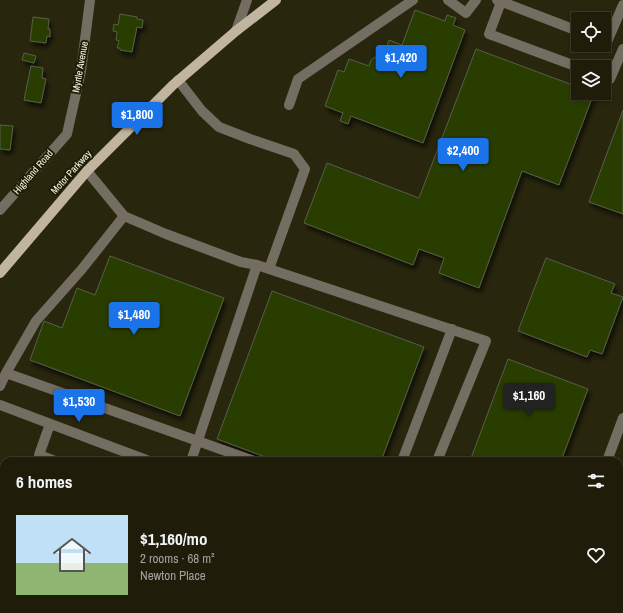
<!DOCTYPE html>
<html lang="en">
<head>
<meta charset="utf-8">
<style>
  :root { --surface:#1f1c0a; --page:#272513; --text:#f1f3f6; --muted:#a1a19c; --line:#3c3a2b; --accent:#1a73e8 }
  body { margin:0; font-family:"Archivo Narrow",sans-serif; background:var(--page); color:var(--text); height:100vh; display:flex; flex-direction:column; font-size:15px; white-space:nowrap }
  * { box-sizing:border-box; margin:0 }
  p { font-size:13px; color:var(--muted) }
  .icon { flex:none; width:22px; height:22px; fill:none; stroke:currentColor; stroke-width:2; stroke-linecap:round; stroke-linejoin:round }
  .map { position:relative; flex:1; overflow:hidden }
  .drawer { position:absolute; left:0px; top:457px; width:623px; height:156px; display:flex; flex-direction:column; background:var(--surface); border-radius:12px 12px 0 0; box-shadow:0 2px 6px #0003,0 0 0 1px var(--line) }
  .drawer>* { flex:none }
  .tools { position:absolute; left:571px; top:12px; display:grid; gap:8px }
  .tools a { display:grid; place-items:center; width:40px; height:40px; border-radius:0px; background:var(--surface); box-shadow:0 2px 6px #0003,0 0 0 1px var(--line); font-size:20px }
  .price { position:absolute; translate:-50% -34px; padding:0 9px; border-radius:4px; background:var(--accent); color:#fff; font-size:13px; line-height:26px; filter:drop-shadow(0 1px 2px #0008) }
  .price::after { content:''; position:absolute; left:50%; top:24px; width:12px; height:9px; margin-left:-6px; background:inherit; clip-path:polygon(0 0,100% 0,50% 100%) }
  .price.current { background:#222; color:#fff }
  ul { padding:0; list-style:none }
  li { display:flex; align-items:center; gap:12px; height:100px; padding:0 16px }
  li+li { border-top:1px solid var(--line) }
  li span { display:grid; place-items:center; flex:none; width:112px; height:80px; border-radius:0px; color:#555 }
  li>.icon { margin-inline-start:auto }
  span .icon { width:48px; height:48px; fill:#fffc; stroke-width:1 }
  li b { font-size:17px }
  h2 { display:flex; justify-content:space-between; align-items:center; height:48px; padding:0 16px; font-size:17px }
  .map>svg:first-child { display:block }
  .building { fill:#2b3c04; stroke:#555f47; filter:url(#shadow) }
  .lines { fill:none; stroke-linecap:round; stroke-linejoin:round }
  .minor { stroke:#736d62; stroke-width:10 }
  .major { stroke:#c2b59f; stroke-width:10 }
  .labels { text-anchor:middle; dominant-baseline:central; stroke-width:4; stroke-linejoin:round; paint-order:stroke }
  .street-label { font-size:10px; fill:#f6f5e6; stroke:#1f1d05 }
</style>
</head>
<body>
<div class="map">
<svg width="623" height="613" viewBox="0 0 623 613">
  <defs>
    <filter id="shadow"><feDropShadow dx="2.5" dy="4.5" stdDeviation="2" flood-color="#0009"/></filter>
  </defs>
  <rect width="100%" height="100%" fill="#29260e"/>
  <!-- building -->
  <path class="building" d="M415,10l30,11 2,-6 9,3 -3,7 12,5 -42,113 -72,-27 -3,8 -8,-3 3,-8 -18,-7 13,-36 6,2 5,-13 20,7 2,-6 4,-3 6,4 8,-21 13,5z
    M120,14l17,3v2l6,1 -1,8 -5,-1 -5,25 -12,-2v-2h-3l2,-7 -3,-1 1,-8 -4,-1 1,-7 4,1z
    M33,17l16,2 -1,10h2v8l-3,-1 -1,7 -16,-2z
    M476,49l102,38v6h16l-35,92 -37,-14 -43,117 -40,-15 5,-15 -25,-9 -6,16 -109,-42 23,-60 92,35z
    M24,53l12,3 -2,7 -12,-3z
    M31,66l12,2 -1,10 4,1 -5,24 -17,-3z
    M623,110v104l-34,-12z
    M0,125l13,1 -3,24 -10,-1z
    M110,256l114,42 -44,118 -150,-56 14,-39 18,7 15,-40 18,7z
    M546,258l69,26 -4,9 12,4 -21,57 -12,-4 -3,7 -69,-26z
    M272,291l152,56 -43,114h-105l-59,-22z
    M508,359l80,30 -27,72h-91z
    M0,535l4,1v73h184l-1,4h-187z
    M303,609h76l-1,4h-77z"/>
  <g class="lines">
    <!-- minor -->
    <path class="minor" d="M448,0l18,13 10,-13
      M497,0l81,31
      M501,2l-12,32 89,33
      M236,31l11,-31
      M607,42l16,-37
      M604,76l6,3 13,-30
      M178,80l24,31 17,16 31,12 44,15 11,15 -36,100
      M289,105l9,-26 115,-79
      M87,171l37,45 42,18 75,28 16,3 229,76 -49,120
      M0,210l67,-76 14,-63 9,-71
      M6,373l248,88
      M0,386l6,-13 30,-52 46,-52 42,-53
      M0,405l149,56
      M50,424l-11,31 16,6
      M191,461l66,-196
      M402,461l50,-132
      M607,461l16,-43
      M619,470l4,2
      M0,530l4,1
      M619,548l4,1
      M409,609l2,4
      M548,609l1,4
      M564,609l2,4
      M210,613l2,-4
      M271,613l1,-4
      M472,613l1,-4
      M511,613l5,-4"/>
    <!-- major -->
    <path class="major" d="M0,273l87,-102 86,-86 63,-54 40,-31"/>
  </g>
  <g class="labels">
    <!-- street labels -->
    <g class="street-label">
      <text transform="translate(80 67) rotate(-80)">Myrtle Avenue</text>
      <text transform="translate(33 172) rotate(-49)">Highland Road</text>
      <text transform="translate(71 172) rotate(-48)">Motor Parkway</text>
    </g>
  </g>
</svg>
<div class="tools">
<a><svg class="icon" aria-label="locate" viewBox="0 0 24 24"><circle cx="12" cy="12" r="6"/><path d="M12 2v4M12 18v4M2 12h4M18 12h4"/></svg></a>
<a><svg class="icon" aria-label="layers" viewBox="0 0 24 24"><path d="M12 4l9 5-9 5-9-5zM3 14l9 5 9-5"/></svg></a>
</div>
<b class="price" style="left:401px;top:79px">$1,420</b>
<b class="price" style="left:137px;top:136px">$1,800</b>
<b class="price" style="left:463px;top:172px">$2,400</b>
<b class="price" style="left:134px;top:336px">$1,480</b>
<b class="price current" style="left:529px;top:417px">$1,160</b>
<b class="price" style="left:79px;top:423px">$1,530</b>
<section class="drawer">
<h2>6 homes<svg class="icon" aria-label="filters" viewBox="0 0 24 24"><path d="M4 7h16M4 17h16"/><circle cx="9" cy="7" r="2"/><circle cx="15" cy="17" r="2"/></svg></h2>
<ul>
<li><span style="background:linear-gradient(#bfe0f5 60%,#8fb573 0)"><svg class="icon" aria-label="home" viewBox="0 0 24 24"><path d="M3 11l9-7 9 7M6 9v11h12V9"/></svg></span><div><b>$1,160/mo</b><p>2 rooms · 68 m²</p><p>Newton Place</p></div><svg class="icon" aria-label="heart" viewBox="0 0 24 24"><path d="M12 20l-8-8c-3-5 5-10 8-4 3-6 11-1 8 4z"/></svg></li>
</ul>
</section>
</div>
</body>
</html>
